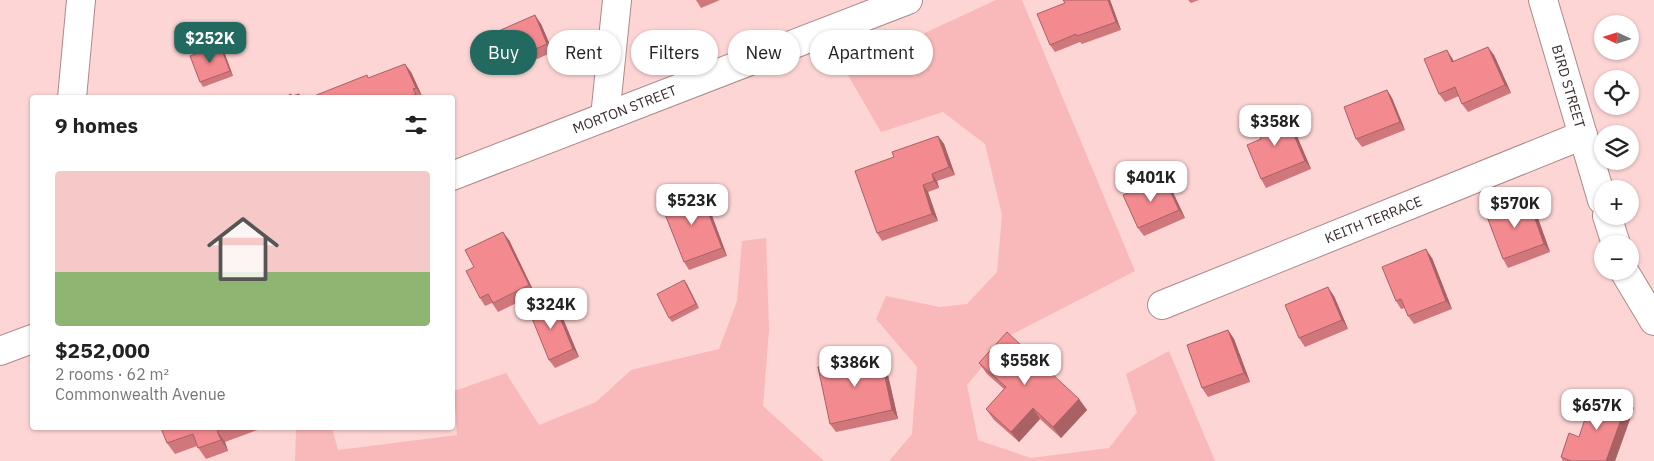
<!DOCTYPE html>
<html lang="en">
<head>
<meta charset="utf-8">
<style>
  :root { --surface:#fff; --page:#f2f2f2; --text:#222; --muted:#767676; --accent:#22695f }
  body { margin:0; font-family:"IBM Plex Sans",sans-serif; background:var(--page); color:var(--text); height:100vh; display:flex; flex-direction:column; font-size:19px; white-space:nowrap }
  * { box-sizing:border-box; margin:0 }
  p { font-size:16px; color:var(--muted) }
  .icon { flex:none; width:28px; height:28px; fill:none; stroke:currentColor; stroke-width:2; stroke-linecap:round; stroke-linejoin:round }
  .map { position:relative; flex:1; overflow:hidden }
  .side { position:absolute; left:30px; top:95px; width:425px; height:335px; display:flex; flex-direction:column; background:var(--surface); border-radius:5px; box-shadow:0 1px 4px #0004 }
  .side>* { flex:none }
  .guide { position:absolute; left:470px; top:30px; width:475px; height:45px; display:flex; gap:10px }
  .needle { width:32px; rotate:274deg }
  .tools { position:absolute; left:1594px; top:15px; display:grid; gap:10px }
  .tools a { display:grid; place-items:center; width:45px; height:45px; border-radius:50%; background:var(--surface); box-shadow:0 1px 4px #0004; font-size:25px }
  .price { position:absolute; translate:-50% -42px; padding:0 11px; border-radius:10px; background:#fff; color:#222; font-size:16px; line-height:32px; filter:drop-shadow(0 1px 2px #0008) }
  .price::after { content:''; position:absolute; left:50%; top:30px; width:15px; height:11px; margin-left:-8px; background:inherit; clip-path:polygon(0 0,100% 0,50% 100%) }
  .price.active { background:var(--accent); color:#fff }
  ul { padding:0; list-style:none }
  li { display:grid; align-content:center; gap:10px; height:265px; padding:0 25px }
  li span { display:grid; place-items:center; height:155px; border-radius:5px; color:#555 }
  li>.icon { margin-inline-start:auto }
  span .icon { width:90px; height:90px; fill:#fffc; stroke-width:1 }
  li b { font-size:21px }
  h2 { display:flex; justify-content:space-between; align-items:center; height:60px; padding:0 25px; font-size:21px }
  .tag { padding:0 18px; border-radius:22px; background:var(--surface); box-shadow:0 1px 4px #0004; font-size:18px; line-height:45px }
  .tag.active { background:var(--accent); color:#fff }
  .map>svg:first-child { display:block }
  .green { fill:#f9b8b9 }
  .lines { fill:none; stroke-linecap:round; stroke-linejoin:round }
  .minor-casing { stroke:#ad8888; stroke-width:30 }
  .tertiary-casing { stroke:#ad8888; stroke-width:30 }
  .minor { stroke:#fff; stroke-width:28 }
  .tertiary { stroke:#fff; stroke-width:28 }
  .wall { fill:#d0777b }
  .shaded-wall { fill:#a96164 }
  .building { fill:#f28a8f; stroke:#a96164 }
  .labels { text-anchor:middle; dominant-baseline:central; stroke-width:4; stroke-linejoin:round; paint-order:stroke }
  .street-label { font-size:14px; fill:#3c2d2d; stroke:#fae9e9 }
</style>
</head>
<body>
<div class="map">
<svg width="1654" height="461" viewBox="0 0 1654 461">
  <rect width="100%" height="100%" fill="#fed5d5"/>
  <!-- green -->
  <path class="green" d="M996,0h26l113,271 -128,66 -40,48 11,55 53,18 78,-10 28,-36 -11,-38 43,-23 46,110h-326l23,-27 5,-67 -41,-48 10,-23 54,11 27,-3 30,-32 5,-57 -17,-71 -42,-32 -62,20 -36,-62z
    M766,238l3,92 -6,76 61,55h-529l1,-33h36l6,22 119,-15 -3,-44 52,-18 33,52 57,-23 35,-32 88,-21 18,-48 5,-60z"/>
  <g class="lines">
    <!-- minor casing -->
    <g class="minor-casing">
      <g id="minor">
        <path id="s1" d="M1543,0l59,200"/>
        <path d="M72,98l9,-98"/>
        <path d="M605,117l12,-117"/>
        <path d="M1607,216l9,28"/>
        <path d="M1624,271l30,50"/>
        <path id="s2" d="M1162,305l421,-170"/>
      </g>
    </g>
    <!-- tertiary casing -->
    <g class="tertiary-casing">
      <g id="tertiary">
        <path id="s3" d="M452,176l456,-176"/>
        <path d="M0,351l32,-12"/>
      </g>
    </g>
    <!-- minor -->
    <use href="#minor" class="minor"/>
    <!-- tertiary -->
    <use href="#tertiary" class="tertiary"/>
  </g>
  <!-- wall -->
  <path class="wall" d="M696,0h24l-19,8z
    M1110,0l11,30 -39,14 -2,-2 -25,10 -5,-7z
    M1188,0h11l-8,3z
    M541,24l12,28 -41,18 -6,-8z
    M223,49l10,27 -30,11 -3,-5z
    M1494,55l17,38 -43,19 -6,-8 -3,-8 -14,6 -6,-8 13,-36 2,4z
    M411,72l11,24 -3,2h-110l60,-20z
    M1387,90l5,8 13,32 -43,17 -6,-8z
    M1285,114l6,8 20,47 -45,19 -5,-9v-40z
    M938,136l6,8 11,31 -18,6 2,7 -11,4 10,29 -56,20 -5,-8 17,-76z
    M1164,178l6,8 15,32 -41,18 -6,-8z
    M705,197l22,59 -38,14 -5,-8z
    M1534,207l16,45 -42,16 -5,-9z
    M509,240l26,54 -37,18 -6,-9 -7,3 -5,-8 -6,-31z
    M1432,258l20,51 -38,15 -6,-8 -3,-8 -4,1 -5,-8z
    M684,280l15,28 -27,14 -3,-4z
    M1334,296l14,33 -43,18 -6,-9z
    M559,309l20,48 -24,11 -6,-8z
    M1228,330l6,9 16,43 -42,15 -6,-9z
    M880,353l5,9 13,57 -62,13 -6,-8z
    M979,363l100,36 8,11 -26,28 -21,-19 -21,23 -25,-22 -8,-11 18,-20 -17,-15z
    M1634,408l-19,53h-52l-2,-4 18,-20 14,-26z
    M161,428h102l-38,14 3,9 -22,8 -9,-13 -22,8 -8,-11z"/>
  <!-- shaded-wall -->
  <path class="shaded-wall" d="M1108,0h2l11,30 -5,-8z
    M535,15l6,9 12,28 -6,-8z
    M220,45l3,4 10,27 -3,-5z
    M1488,47l6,8 17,38 -6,-8z
    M1447,50l5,8 6,13 -6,-9z
    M405,64l6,8 11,24 -6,-8z
    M1387,90l5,8 13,32 -5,-8z
    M1285,114l6,8 20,47 -6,-8z
    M938,136l6,8 11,31 -6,-8z
    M932,174l5,7 2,7 -5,-7z
    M1164,178l6,8 15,32 -6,-8z
    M923,185l5,7 10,29 -6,-7z
    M699,189l6,8 22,59 -5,-8z
    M1528,199l6,8 16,45 -6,-8z
    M503,232l6,8 26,54 -6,-9z
    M1426,249l6,9 20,51 -6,-8z
    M684,280l3,4 12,24 -3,-4z
    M1328,287l6,9 14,33 -6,-9z
    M553,301l6,8 20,48 -6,-8z
    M1228,330l6,9 16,43 -6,-9z
    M880,353l5,9 13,57 -6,-9z
    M1079,399l8,11 -26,28 -8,-11z
    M1628,400l6,8 -19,53h-9z
    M1033,408l7,11 -21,23 -8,-10z
    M217,431l8,11 3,9 -7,-11z"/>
  <!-- building -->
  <path class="building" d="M1063,0h45l8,22 -39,14 -1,-2 -26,11 -13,-31 28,-11z
    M535,15l12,29 -41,18 -12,-29z
    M220,45l10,26 -30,11 -10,-26z
    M1488,47l17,38 -43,19 -7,-17 -16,7 -15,-35 23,-9 5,12z
    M405,64l11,24 -3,1 3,5 -10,4h-97l58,-23 1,3z
    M1387,90l13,32 -44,17 -12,-32z
    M291,94l1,2 7,-2 2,4h-18z
    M1285,114l20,47 -44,18 -14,-34 14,-6 -6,-13z
    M938,136l11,31 -17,7 2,7 -11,4 9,29 -55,19 -22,-62 39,-14 -2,-5z
    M1164,178l15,32 -41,18 -15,-33z
    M699,189l23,59 -38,14 -23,-58z
    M1528,199l16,45 -41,15 -17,-45z
    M503,232l26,53 -36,18 -5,-9 -8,4 -14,-27 8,-4 -9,-17z
    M1426,249l20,52 -38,15 -7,-17 -5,2 -14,-34z
    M684,280l12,24 -27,14 -12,-24z
    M1328,287l14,33 -43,18 -14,-33z
    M553,301l20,48 -24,11 -20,-49z
    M1228,330l16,43 -42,15 -15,-43z
    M1007,332l72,67 -26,28 -20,-19 -22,24 -25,-23 20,-22 -27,-24z
    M880,353l12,57 -62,14 -12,-57z
    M1600,390l28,10 -22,61h-35l-10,-4 8,-24 10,4 9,-27 5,1z
    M161,428h65l-9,3 4,9 -23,8 -5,-14 -26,9z"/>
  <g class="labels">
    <!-- street labels -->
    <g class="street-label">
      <text stroke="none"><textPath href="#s1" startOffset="90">BIRD STREET</textPath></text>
      <text stroke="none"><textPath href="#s3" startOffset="185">MORTON STREET</textPath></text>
      <text stroke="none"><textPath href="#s2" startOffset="228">KEITH TERRACE</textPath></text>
    </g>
  </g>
</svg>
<div class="tools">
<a><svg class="needle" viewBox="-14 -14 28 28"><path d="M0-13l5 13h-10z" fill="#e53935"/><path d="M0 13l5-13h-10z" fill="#767676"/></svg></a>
<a><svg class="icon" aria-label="locate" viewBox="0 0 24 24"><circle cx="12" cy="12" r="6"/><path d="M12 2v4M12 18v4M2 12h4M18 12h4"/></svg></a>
<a><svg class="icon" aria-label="layers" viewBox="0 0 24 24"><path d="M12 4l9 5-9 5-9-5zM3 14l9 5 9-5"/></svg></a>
<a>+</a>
<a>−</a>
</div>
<b class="price active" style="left:210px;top:64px">$252K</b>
<b class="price" style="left:1275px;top:147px">$358K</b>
<b class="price" style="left:1151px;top:203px">$401K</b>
<b class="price" style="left:692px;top:226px">$523K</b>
<b class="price" style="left:1515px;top:229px">$570K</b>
<b class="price" style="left:551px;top:330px">$324K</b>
<b class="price" style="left:1025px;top:386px">$558K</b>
<b class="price" style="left:855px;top:388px">$386K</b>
<b class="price" style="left:1597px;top:431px">$657K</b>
<div class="guide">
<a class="tag active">Buy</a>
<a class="tag">Rent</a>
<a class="tag">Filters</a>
<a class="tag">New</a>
<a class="tag">Apartment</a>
</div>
<section class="side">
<h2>9 homes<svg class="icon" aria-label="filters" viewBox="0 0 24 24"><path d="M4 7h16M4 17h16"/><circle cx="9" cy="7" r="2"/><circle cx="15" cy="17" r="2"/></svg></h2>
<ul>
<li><span style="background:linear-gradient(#f6c9c9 65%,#8fb573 0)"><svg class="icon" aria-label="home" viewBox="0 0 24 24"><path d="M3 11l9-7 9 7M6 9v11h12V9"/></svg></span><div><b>$252,000</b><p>2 rooms · 62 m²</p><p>Commonwealth Avenue</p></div></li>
</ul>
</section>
</div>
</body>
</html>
